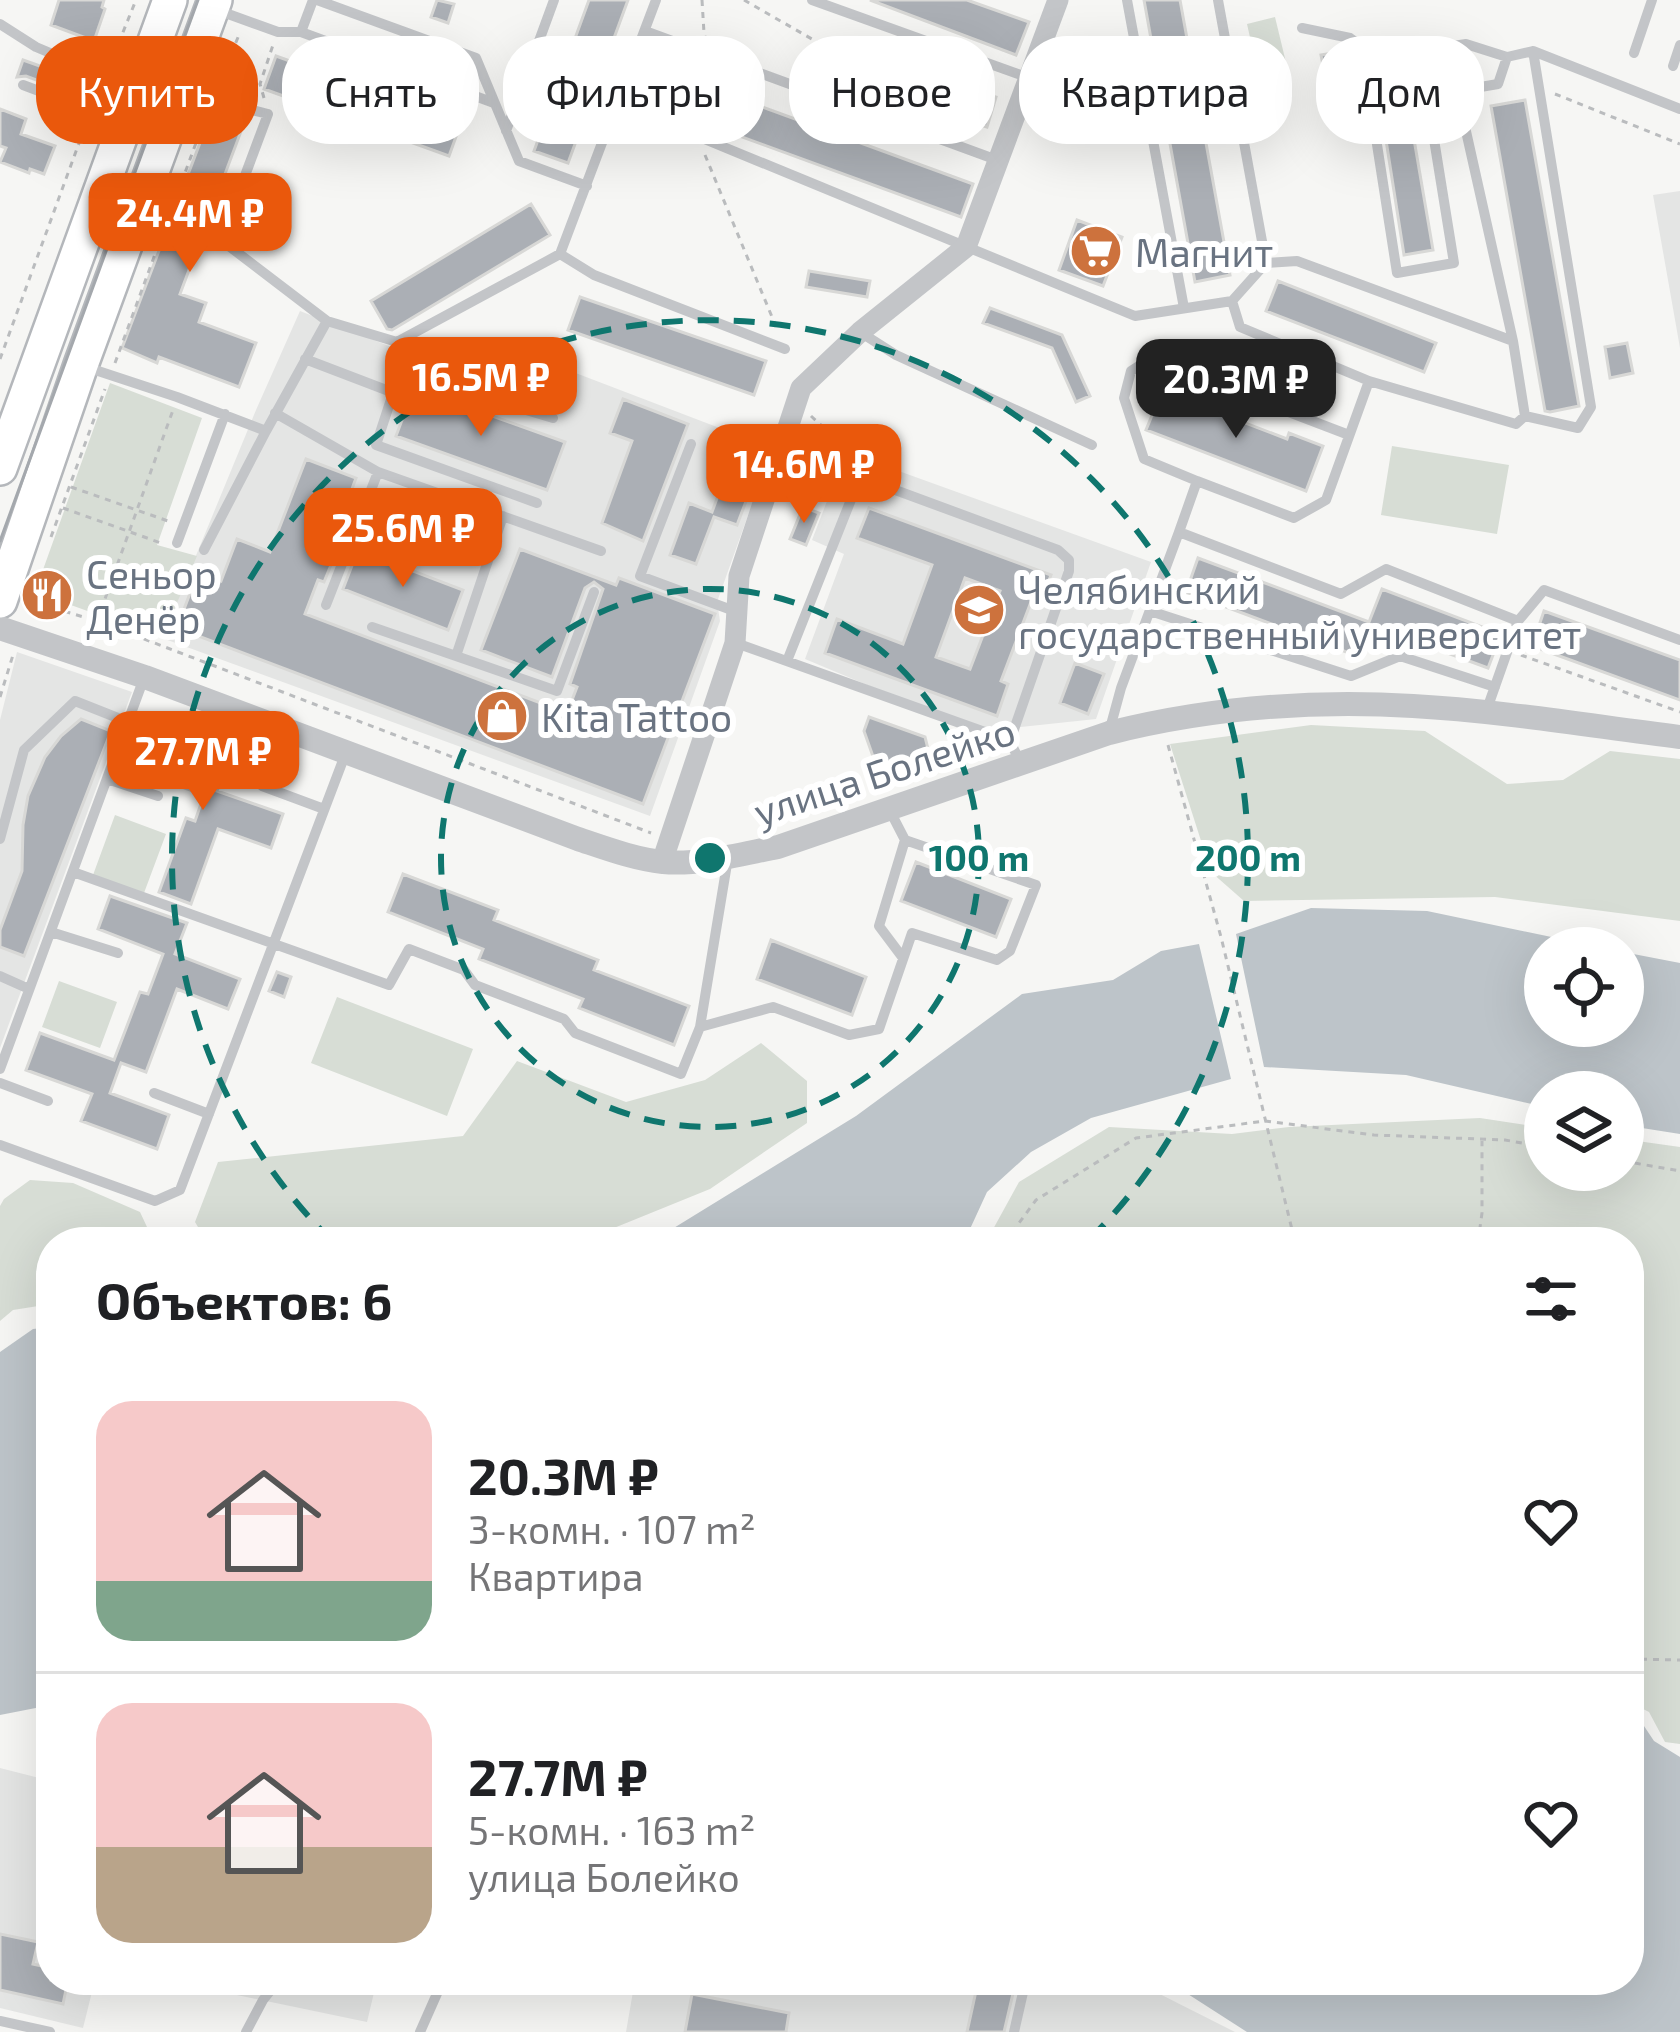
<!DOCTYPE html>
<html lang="ru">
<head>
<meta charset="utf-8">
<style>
  :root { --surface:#fff; --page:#f6f6f6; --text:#202124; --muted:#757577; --line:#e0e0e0; --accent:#ea580c }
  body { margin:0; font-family:"Exo 2",sans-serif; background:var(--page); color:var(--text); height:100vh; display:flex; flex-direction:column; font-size:45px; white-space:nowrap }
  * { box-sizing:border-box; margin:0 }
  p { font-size:39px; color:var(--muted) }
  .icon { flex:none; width:66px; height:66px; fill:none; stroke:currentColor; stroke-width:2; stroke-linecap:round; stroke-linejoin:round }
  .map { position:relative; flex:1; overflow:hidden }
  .sheet { position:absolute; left:36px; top:1227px; width:1608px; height:768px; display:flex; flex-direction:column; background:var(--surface); border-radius:48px; box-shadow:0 12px 48px #0002 }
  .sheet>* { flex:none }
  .banner { position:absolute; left:36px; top:36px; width:1608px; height:108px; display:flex; gap:24px }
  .tools { position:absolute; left:1524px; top:927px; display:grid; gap:24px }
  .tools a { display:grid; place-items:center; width:120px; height:120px; border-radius:50%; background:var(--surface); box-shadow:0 12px 48px #0002; font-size:60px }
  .price { position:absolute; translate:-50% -102px; padding:0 27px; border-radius:24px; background:var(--accent); color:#fff; font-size:39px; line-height:78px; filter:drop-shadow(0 3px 6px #0008) }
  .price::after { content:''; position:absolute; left:50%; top:72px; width:36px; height:27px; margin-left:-18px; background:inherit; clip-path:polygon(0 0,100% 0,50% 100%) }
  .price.selected { background:#222; color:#fff }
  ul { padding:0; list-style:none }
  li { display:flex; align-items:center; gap:36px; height:300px; padding:0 60px }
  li+li { border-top:3px solid var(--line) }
  li span { display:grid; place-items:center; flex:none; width:336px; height:240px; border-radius:36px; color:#555 }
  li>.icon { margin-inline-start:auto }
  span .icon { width:144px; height:144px; fill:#fffc; stroke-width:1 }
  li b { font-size:51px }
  h2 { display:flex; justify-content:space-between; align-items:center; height:144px; padding:0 60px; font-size:51px }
  .tag { padding:0 42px; border-radius:48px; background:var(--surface); box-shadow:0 12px 48px #0002; font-size:42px; line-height:108px }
  .tag.selected { background:var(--accent); color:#fff }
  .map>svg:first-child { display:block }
  .built { fill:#e4e5e4 }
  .green { fill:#d7ddd5 }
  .water { fill:#bdc4c9 }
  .building { fill:#abafb5; stroke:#d8d8d6; stroke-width:3; fill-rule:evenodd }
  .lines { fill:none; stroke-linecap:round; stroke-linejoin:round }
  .primary-casing { stroke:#b4b7bb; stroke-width:38 }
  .path { stroke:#babcbe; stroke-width:3; stroke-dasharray:6 6; stroke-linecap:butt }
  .service { stroke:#c3c5c8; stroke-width:10 }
  .minor { stroke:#c3c5c8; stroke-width:21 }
  .tertiary { stroke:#c3c5c8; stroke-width:24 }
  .primary { stroke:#fff; stroke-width:33 }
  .tram { stroke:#a4a8ad; stroke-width:3 }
  .ring { fill:none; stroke:#0f766e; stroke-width:6; stroke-dasharray:21 15 }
  .labels { text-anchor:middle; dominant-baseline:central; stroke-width:12; stroke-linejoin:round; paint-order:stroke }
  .poi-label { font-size:39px; fill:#697381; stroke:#fff; text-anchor:start }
  .street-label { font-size:39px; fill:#697381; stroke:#fff }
  .centre { fill:#0f766e; stroke:#fff; stroke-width:6 }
  .ring-label { font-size:36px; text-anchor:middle; font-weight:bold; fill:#0f766e; stroke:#fff; stroke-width:12; stroke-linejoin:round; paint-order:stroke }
</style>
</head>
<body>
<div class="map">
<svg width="1680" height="2032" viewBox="0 0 1680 2032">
  <rect width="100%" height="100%" fill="#f6f6f4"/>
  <!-- built -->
  <path class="built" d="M1680,191v157l-27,-153z
    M300,311l224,88 15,-40 233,89 -55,154 3,19 -70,195 -488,-178 94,-228z
    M846,452l305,110 -55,157 -105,11 -119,-43 -67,-28 39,-105 -32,-14z
    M17,652l115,40 -132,356v-328z
    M0,1768l51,13v199h44l-12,48 -83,-20z
    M164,1980h213l-10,42z
    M635,1980h497l103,52h-609z"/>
  <!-- green -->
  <path class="green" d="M1275,17l14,58 -29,7 -13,-58z
    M903,58l68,24 -10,28 -68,-24z
    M110,383l92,35 -45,127 40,11 -35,82 -127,-46z
    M1392,446l117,19 -12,69 -116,-19z
    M1311,725l114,6 82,53 56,-4 47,-29 70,8v162l-185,-24 -251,4 -33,-29 -41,-128z
    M115,815l51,19 -22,59 -51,-18z
    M59,981l58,21 -17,46 -58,-21z
    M337,997l136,52 -26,67 -136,-53z
    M761,1043l46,38v42l-97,66 -101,41 -39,12h-363l-12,-20 23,-60 245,-26 54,-75 109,41 79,-22z
    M1480,1118l65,10v42h78v-31l57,8v597l-15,-2 -16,-30 -20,-10v-460h-643l33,-60 90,-55 123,7 57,-7z
    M30,1180l43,3 67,29 14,30h-103v62l-38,6 -13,11v-115l4,-7z"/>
  <!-- water -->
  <path class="water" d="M1311,908l116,3 177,37h-59v78h78v-74l57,11v171l-57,-9v-33h-78v15l-139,-32 -142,-8 -28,-133z
    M1199,944l32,135 -140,39 -60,34 -44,40 -23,50h-320l20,-8 192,-118 166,-122 91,-14 48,-29z
    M51,1327v378l-51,10v-363l33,-23z
    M1629,1710l5,1 20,30 26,16v275h-433l-81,-52h463z"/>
  <!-- building -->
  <path class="building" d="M59,0h45l-2,7 3,2 -11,32 -43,-16z
    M437,0l17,4 -6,19 -17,-6z
    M589,0h39l-60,163 -34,-12z
    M870,0h97l62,22 -13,33z
    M1144,0h36l50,275 -35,7z
    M1350,50l7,5 3,20 -34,6 -5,-26z
    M276,56l185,67 -12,33 -185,-67z
    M23,60l45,16 -5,14 -37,-14 -9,1z
    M809,65l19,6 -5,14 -19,-7z
    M683,78l290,106 -12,33 -290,-106z
    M977,92l19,5 -9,30 -19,-6z
    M1525,100l54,306 -29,6 -5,-1 -54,-305z
    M0,109l26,10 -5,15 34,12 -11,28 -14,-5 -1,4 -29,-11 6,-14 -6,-2z
    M211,114l32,12 -63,168 26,9 -7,19 57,21 -17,44 -80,-30 -2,6 -35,-15z
    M1410,116l23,134 -29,5 -21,-134z
    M531,204l19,31 -158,95 -5,-1 -16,-28z
    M1077,220l45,17 -19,49 -44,-16z
    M809,271l61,10 -3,16 -61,-10z
    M1278,281l158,62 -12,29 -158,-61z
    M580,297l186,64 -12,34 -186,-65z
    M990,308l72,27 28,61 -14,6 -24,-54 -69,-25z
    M1627,343l6,30 -23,5 -5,-31z
    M414,388l151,54 -18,48 -151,-54z
    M1162,391l125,48 2,-6 34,13 -17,45 -160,-61z
    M623,399l65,25 -45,117 -41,-18 30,-82 -22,-8z
    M734,452l27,10 -24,63 -23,-8 -18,47 -26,-9 19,-52 23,9z
    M306,459l50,19 -23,62 7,3 -16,39 -6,-2 -13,34 262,99 10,-26 -7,-3 33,-95 -9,-7 -9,6 -33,89 -71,-27 39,-101 96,36 3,-7 96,36 -72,190 -466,-176 21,-56 23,9 16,-42 33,13z
    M803,507l16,6 -13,32 -16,-6z
    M869,508l182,67 -11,30 -9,-3 -30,79 7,3 -11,32 -172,-63 12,-34 66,25 29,-79 -75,-27zM965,578l35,13 -30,78 -34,-12z
    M358,550l105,40 -15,40 -105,-41z
    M1198,558l171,64 13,-33 119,45 -13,34 -119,-44 -12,32 -171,-64z
    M1544,611l136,49v40l-148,-54z
    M1075,663l29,11 -16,40 -28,-11z
    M869,717l56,20 6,24 -50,18 -17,-48z
    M81,719l30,12 -87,225 -24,-9v-17l22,-59 1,-46 5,-29 17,-39 16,-21z
    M151,735l77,28 -11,28 66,23 -12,34 -53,-19 -27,75 -32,-12 27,-74 9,3 9,-26 -66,-24z
    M916,862l95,37 -15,38 -95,-36z
    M403,874l95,36 -4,10 104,40 -4,10 95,36 -15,39 -95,-37 4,-9 -104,-40 4,-10 -95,-37z
    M110,896l77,27 -12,31 65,25 -12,30 -51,-20 -31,83 -25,-9 -11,30 59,22 -12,34 -76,-28 11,-27 -66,-24 14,-37 74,27 26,-68 8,2 15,-40 -65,-25z
    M771,940l95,37 -14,38 -95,-36z
    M277,972l14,5 -7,20 -15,-6z
    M0,1934l38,8 -5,22 18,4v12h17l-5,24 -63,-14z
    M978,1982l36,7 -10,43h-37z
    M692,1994l97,19 -3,19h-101z"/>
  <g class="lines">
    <!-- primary casing -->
    <g class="primary-casing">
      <path id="primary" d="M0,468l170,-468
        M0,601l81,-236 134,-365"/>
    </g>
    <!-- path -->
    <path class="path" d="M702,0l2,33 2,7
      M744,0l87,50 111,73
      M217,87l22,-52
      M1555,94l125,50
      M264,98l-4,-14 13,-39
      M96,99l40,-99
      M705,155l72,174
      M0,359l86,-235
      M115,363l92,-250
      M811,416l50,46
      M71,487l97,34
      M63,508l98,35
      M51,537l54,-148
      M30,601l67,20 554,212
      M97,621l76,-211
      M1521,655l159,57
      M0,697l13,-42
      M1168,745l53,192 74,305
      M1623,1161l57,10
      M1005,1242l31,-42 100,-62 129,-17 109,14 131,5 40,7
      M1478,1242l4,-29v-72
      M1629,1659l51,1"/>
    <!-- service -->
    <path class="service" d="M317,0l159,58 43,103 68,25
      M812,0l217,78
      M1127,0l57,308
      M1218,0l48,263 -34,38 8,26 129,54 147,43 9,-8
      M217,10l61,22h23l12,-32
      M0,24l36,23 52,22 -12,35
      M1302,28l48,10 28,20 88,-14 41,13 26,-6 147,58
      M645,31l352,129
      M301,32l193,71
      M1634,53l18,-53
      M1507,57l-9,27 -41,7 56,250 12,75 53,12 13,-21 -58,-356
      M1673,66l7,-21
      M23,85l98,37
      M1427,96l-56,10 26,167 57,-10 -27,-167 30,-5
      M616,109l81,27 438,180 97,-15
      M506,131l48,-131
      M560,254l34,21 191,74
      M1266,263l31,-2 216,80
      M327,321l70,21 163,-88 96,-254
      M860,332l36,23 196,90
      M305,359l89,34
      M86,367l91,30 89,34 61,-110 -106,-81 47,-126 -56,-14 -27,-10
      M275,413l103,59 223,79
      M691,444l-51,132 97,36
      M1197,481l-53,-22 -20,-61 7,-27 19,-12 199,76
      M537,503l-161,-58 24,-73 153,46
      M503,516l-47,140 101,35 37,-99
      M1179,532l18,-51 97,37 32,-18 43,-119
      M177,543l48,-129
      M204,550l62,-119
      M326,605l52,-133
      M1150,611l201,65 49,-20 95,31
      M372,627l84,29
      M736,643l274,98
      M787,661l73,-184 198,73 11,10v11l-59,170 10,21
      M1487,709l31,-88 26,-31 136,50
      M1109,732l12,-44 58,-156 162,62 45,-25 132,52
      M107,779l51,17
      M262,786l62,23
      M889,809l16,31 -26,86 24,32
      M0,839l24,-89 51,-49 53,21
      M73,872l316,113 20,-36 55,21 11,15 89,34 11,14 106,41 19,-47 73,-20 76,28 30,-6 33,-96 85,27 13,-9 26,-66 -131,-45
      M51,932l67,21
      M0,976l29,13
      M700,1027l28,-169
      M0,1069l144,-391
      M0,1083l48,18
      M154,1093l55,21
      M0,1145l155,56 25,-11 165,-435
      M0,2021l50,11
      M246,2032l17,-32 16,-20
      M420,2032l23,-52
      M1014,2032l10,-44"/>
    <!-- minor -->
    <path class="minor" d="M662,862l73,-219 4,-67 62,-188 59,-56 106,-85 92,-247"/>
    <!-- tertiary -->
    <path class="tertiary" d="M0,628l145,49 433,162c27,9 56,20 85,23 38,3 78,-8 115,-15l331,-114c99,-25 202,-33 304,-27 89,5 178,20 267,31"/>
    <!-- primary -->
    <use href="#primary" class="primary"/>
    <!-- tram -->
    <path class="tram" d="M0,541l198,-541"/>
  </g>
  <!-- distance rings -->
  <g class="ring">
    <circle cx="710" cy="858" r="269"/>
    <path d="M333 1242A538 538 0 1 1 1087 1242"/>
  </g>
  <!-- icons -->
  <defs>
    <g id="supermarket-disc" transform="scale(2.7)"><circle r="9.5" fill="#cd723d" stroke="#fff"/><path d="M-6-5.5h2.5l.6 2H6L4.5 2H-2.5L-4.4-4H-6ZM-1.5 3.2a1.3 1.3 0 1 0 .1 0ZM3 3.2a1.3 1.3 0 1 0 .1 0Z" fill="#fff"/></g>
    <g id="restaurant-disc" transform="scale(2.7)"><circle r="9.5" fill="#cd723d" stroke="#fff"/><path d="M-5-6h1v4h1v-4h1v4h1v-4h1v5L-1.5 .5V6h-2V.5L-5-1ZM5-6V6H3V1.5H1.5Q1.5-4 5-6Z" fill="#fff"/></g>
    <g id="university-disc" transform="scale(2.7)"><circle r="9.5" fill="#cd723d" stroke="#fff"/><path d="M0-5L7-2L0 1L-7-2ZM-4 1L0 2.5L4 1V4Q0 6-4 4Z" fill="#fff"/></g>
    <g id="shop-disc" transform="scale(2.7)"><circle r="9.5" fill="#cd723d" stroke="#fff"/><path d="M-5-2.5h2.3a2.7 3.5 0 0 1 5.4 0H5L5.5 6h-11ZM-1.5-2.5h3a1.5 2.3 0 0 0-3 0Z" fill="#fff"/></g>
  </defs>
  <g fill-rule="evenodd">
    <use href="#supermarket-disc" x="1096" y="251"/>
    <use href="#restaurant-disc" x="47" y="595"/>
    <use href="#university-disc" x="979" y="610"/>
    <use href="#shop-disc" x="502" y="716"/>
  </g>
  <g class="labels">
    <!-- poi labels -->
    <g class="poi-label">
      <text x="1135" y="251">Магнит</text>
      <text x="86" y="573">Сеньор<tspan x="86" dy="45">Денёр</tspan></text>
      <text x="1018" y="588">Челябинский<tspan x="1018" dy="45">государственный университет</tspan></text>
      <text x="541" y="716">Kita Tattoo</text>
    </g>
    <!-- street labels -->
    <g class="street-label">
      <text transform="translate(884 770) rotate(-18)">улица Болейко</text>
    </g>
  </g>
  <circle cx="710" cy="858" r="18" class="centre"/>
  <g class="ring-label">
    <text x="979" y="871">100 m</text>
    <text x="1248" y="871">200 m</text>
  </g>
</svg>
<div class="tools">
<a><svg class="icon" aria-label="locate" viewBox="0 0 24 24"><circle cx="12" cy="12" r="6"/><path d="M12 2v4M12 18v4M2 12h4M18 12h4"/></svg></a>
<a><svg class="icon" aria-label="layers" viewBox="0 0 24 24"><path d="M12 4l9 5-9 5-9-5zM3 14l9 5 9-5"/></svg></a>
</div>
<b class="price" style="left:190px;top:275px">24.4M ₽</b>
<b class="price" style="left:481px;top:439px">16.5M ₽</b>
<b class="price selected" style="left:1236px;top:441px">20.3M ₽</b>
<b class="price" style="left:804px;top:526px">14.6M ₽</b>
<b class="price" style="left:403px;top:590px">25.6M ₽</b>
<b class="price" style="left:203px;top:813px">27.7M ₽</b>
<div class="banner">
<a class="tag selected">Купить</a>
<a class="tag">Снять</a>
<a class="tag">Фильтры</a>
<a class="tag">Новое</a>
<a class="tag">Квартира</a>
<a class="tag">Дом</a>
</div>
<section class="sheet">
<h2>Объектов: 6<svg class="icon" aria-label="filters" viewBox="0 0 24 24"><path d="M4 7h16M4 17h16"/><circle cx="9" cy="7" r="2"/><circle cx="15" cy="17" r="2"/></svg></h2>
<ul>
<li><span style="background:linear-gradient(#f6c9c9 75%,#7fa58c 0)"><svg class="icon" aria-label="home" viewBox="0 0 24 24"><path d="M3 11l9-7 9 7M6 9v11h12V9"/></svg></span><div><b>20.3M ₽</b><p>3-комн. · 107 m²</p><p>Квартира</p></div><svg class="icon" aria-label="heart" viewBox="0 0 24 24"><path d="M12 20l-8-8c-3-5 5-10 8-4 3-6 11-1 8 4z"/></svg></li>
<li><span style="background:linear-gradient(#f6c9c9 60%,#b9a48a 0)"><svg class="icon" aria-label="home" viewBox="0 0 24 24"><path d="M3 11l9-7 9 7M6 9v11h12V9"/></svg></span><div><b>27.7M ₽</b><p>5-комн. · 163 m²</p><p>улица Болейко</p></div><svg class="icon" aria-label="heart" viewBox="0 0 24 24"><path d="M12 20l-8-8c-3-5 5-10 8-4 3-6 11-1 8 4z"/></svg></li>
</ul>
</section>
</div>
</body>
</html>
